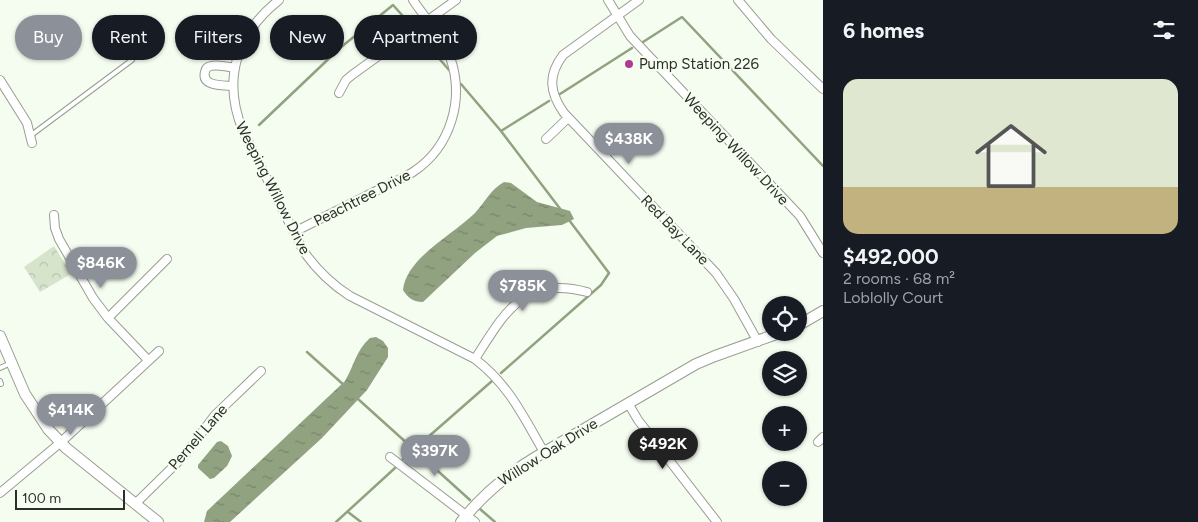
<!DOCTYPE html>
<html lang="en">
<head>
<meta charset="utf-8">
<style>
  :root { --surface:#171b24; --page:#20242c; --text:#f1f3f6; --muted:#9ea1a6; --line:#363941; --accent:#8c9099 }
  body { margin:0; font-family:Figtree,sans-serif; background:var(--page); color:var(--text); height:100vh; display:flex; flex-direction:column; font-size:19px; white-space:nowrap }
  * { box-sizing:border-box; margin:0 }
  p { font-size:16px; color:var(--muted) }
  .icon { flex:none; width:28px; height:28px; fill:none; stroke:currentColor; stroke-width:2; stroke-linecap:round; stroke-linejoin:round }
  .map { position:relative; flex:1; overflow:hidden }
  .side { display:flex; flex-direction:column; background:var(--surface); width:375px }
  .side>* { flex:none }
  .guide { position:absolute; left:15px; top:15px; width:475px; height:45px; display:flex; gap:10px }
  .fabs { position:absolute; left:762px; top:296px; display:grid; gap:10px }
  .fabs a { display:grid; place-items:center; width:45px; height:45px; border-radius:50%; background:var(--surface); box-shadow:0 1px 4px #0004; font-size:25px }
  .scale { position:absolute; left:15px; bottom:12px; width:110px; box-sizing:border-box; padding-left:5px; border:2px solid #2c2e2a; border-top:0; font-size:14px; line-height:18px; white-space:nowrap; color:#2c2e2a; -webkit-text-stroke:4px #f5fcf0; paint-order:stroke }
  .price { position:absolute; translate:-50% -42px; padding:0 11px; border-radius:18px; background:var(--accent); color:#fff; font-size:16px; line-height:32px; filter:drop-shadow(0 1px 2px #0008) }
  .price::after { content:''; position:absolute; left:50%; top:30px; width:15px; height:11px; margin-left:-8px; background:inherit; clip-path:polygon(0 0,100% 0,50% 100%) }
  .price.selected { background:#222; color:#fff }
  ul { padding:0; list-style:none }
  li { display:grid; align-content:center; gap:10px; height:265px; padding:0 20px }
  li+li { border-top:1px solid var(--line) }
  li span { display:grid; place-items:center; height:155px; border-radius:15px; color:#555 }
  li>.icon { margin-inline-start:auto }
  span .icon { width:90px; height:90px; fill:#fffc; stroke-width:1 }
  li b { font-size:21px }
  h2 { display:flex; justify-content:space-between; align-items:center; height:60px; padding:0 20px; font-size:21px }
  .pill { padding:0 18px; border-radius:22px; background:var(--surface); box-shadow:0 1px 4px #0004; font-size:18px; line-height:45px }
  .pill.selected { background:var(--accent); color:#fff }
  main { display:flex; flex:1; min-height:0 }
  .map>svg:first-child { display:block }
  .park { fill:url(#park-crowns) }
  .water { fill:url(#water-ripples) }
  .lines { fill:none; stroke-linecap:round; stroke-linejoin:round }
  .stream { stroke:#91a281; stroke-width:2.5 }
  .service-casing { stroke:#989e93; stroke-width:6 }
  .minor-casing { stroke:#989e93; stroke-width:10 }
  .tertiary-casing { stroke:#989e93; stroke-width:12 }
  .service { stroke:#fff; stroke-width:4 }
  .minor { stroke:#fff; stroke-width:8 }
  .tertiary { stroke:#fff; stroke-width:10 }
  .poi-dot { fill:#b03a90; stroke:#f5fcf0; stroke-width:2 }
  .labels { text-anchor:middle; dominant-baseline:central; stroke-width:4.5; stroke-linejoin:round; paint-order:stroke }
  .poi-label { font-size:15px; fill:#2c2e2a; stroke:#f5fcf0; text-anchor:start }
  .street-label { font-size:15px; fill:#2c2e2a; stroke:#f5fcf0 }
</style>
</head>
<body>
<main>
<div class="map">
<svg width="823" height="522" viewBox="0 0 823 522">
  <defs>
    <pattern id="park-crowns" width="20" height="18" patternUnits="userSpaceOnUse" patternTransform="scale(1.25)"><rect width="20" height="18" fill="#d6e4cb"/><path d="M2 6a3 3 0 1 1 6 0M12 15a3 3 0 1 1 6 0" fill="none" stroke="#b8c4ae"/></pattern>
    <pattern id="water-ripples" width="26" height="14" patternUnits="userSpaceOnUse" patternTransform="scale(1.25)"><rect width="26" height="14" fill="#91a281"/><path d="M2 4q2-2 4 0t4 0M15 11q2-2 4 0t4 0" fill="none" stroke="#77846a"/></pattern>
  </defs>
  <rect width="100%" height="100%" fill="#f5fcf0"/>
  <!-- park -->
  <path class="park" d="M54,246l17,28 -31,18 -16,-25z"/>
  <!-- water -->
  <path class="water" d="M504,182l7,1 26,19 33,9 4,8 -12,6 -36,3 -29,8 -22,17 -52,49c-10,0 -15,-4 -20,-12 3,-32 51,-56 72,-77 10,-11 16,-24 29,-31z
    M376,337l7,4 5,7v9l-21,33 -45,48 -92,84h-26l3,-11 138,-130c9,-15 11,-31 25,-43z
    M221,441l7,5 4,10 -5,10 -13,12 -4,1 -12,-11v-3l19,-23z"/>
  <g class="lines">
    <!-- stream -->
    <path class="stream" d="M418,34l31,36
      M643,42l39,-25 141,149
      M461,84l40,47 60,79
      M560,94l72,-46
      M259,125l81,-77 53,-43 18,20
      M501,131l48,-30
      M307,352l38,34
      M501,373l100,-88 8,-12 -40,-53
      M358,399l112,101
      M403,459l89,-78
      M480,509l15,13
      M348,512l13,10
      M336,522l59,-54"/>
    <!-- service casing -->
    <g class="service-casing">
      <path id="service" d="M30,136l102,-76
        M0,368l11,-5
        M0,381l1,3"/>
    </g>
    <!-- minor casing -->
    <g class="minor-casing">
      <path id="minor" d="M279,0c-43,34 -57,80 -36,131l61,121c13,18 27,32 46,44l125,63c34,26 48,57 69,93
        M608,0l22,36 170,180 23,37
        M639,0l-76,55c-15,20 -14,37 1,58l152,160 18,26 24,43
        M738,0l33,39 52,50
        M0,80l27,43 5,20
        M233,86c-9,-1 -32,1 -28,-14 1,-4 2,-5 6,-6 7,-2 17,1 24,2
        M339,93l7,-13 6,-5 104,-75
        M546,139l22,-21
        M54,215l1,13 4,11 34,59 15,20 40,42
        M294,232c24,-12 48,-24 72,-36 15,-8 33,-15 47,-24 38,-25 52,-73 37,-115 -8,-21 -25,-39 -37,-57
        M108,318l59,-59
        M475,359c30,-47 49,-84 112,-67
        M628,403l10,17 79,102
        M818,442l5,-5
        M390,457l85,65
        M0,493l60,-50 99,-92
        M135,504l50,-49 30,-40 46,-44"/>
    </g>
    <!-- tertiary casing -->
    <g class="tertiary-casing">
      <path id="tertiary" d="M799,325l24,-14
        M0,336l25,58 23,35 18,19 92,74
        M461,522c21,-27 45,-47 75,-65l160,-93 19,-8 67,-24"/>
    </g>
    <!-- service -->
    <use href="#service" class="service"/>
    <!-- minor -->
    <use href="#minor" class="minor"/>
    <!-- tertiary -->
    <use href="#tertiary" class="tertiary"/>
  </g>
  <!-- markers -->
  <circle class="poi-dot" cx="629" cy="64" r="5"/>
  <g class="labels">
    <!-- poi labels -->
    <g class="poi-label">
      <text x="639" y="64">Pump Station 226</text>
    </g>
    <!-- street labels -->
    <g class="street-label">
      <text transform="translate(736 149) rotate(47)">Weeping Willow Drive</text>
      <text transform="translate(273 188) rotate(63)">Weeping Willow Drive</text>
      <text transform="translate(362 198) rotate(-27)">Peachtree Drive</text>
      <text transform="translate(675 230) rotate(46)">Red Bay Lane</text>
      <text transform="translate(198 437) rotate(-49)">Pernell Lane</text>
      <text transform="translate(548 452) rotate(-32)">Willow Oak Drive</text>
    </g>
  </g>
</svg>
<div class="fabs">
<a><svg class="icon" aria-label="locate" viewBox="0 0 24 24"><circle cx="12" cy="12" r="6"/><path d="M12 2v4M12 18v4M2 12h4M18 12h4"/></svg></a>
<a><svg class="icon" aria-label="layers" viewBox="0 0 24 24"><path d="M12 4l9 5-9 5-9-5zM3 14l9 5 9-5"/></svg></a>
<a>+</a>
<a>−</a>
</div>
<div class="scale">100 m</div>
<b class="price" style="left:629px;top:165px">$438K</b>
<b class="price" style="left:101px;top:289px">$846K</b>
<b class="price" style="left:523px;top:312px">$785K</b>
<b class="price" style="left:71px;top:436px">$414K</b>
<b class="price selected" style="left:663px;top:470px">$492K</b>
<b class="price" style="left:435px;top:477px">$397K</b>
<div class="guide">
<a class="pill selected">Buy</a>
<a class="pill">Rent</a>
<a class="pill">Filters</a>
<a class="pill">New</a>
<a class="pill">Apartment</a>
</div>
</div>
<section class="side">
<h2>6 homes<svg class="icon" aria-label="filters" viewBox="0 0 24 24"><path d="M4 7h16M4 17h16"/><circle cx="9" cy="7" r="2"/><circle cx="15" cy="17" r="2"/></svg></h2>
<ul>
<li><span style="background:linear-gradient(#dfe7d0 70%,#c2b280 0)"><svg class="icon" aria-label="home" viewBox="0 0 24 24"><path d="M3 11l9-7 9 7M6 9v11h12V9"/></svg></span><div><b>$492,000</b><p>2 rooms · 68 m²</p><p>Loblolly Court</p></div></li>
</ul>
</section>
</main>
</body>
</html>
